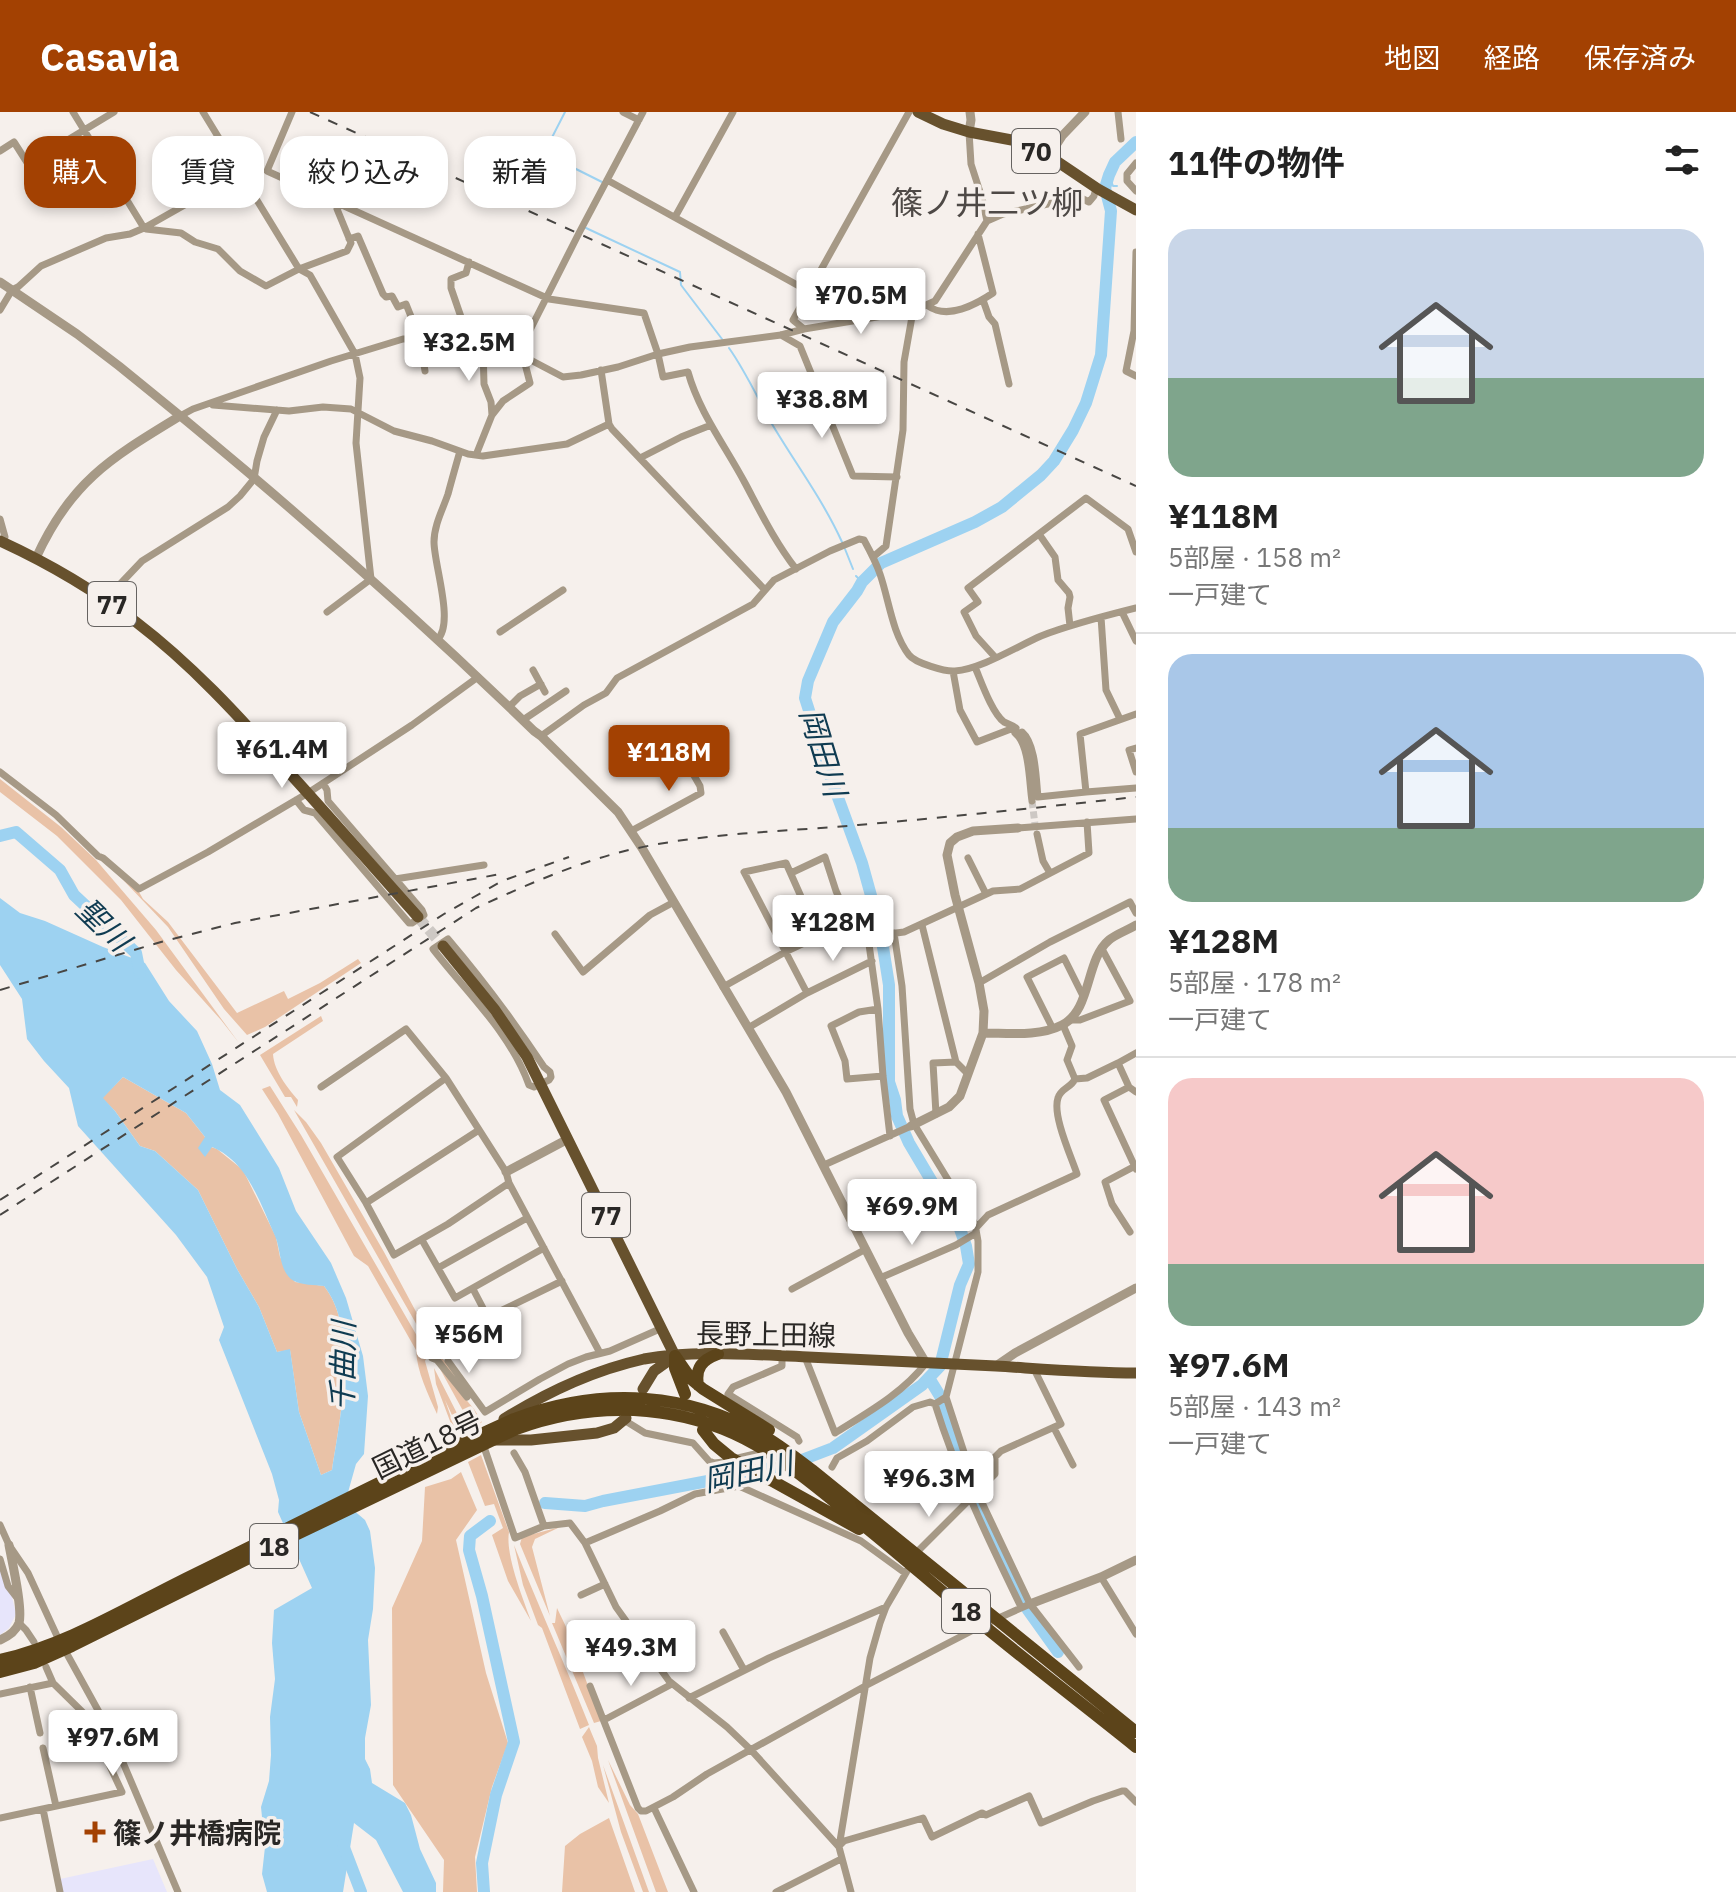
<!DOCTYPE html>
<html lang="ja">
<head>
<meta charset="utf-8">
<style>
  :root { --surface:#fff; --page:#f2f2f2; --text:#222; --muted:#767676; --line:#e0e0e0; --accent:#a34102 }
  body { margin:0; font-family:"IBM Plex Sans","Noto Sans JP",sans-serif; background:var(--page); color:var(--text); height:100vh; display:flex; flex-direction:column; font-size:30px; white-space:nowrap }
  * { box-sizing:border-box; margin:0 }
  p { font-size:26px; color:var(--muted) }
  .icon { flex:none; width:44px; height:44px; fill:none; stroke:currentColor; stroke-width:2; stroke-linecap:round; stroke-linejoin:round }
  .map { position:relative; flex:1; overflow:hidden }
  .sheet { display:flex; flex-direction:column; background:var(--surface); width:600px }
  .sheet>* { flex:none }
  .guide { position:absolute; left:24px; top:24px; width:760px; height:72px; display:flex; gap:16px }
  .price { position:absolute; translate:-50% -68px; padding:0 18px; border-radius:8px; background:#fff; color:#222; font-size:26px; line-height:52px; filter:drop-shadow(0 2px 4px #0008) }
  .price::after { content:''; position:absolute; left:50%; top:48px; width:24px; height:18px; margin-left:-12px; background:inherit; clip-path:polygon(0 0,100% 0,50% 100%) }
  .price.on { background:var(--accent); color:#fff }
  ul { padding:0; list-style:none }
  li { display:grid; align-content:center; gap:16px; height:424px; padding:0 32px }
  li+li { border-top:2px solid var(--line) }
  li span { display:grid; place-items:center; height:248px; border-radius:24px; color:#555 }
  li>.icon { margin-inline-start:auto }
  span .icon { width:144px; height:144px; fill:#fffc; stroke-width:1 }
  li b { font-size:34px }
  h2 { display:flex; justify-content:space-between; align-items:center; height:96px; padding:0 32px; font-size:34px }
  .pill { padding:0 28px; border-radius:24px; background:var(--surface); box-shadow:0 4px 12px #0003; font-size:28px; line-height:72px }
  .pill.on { background:var(--accent); color:#fff }
  header { display:flex; align-items:center; gap:48px; box-sizing:border-box; height:112px; padding:0 40px; background:var(--accent); color:#fff }
  header strong { font-size:38px }
  nav { display:flex; gap:44px; margin-inline-start:auto; font-size:28px }
  main { display:flex; flex:1; min-height:0 }
  .map>svg:first-child { display:block }
  .industrial { fill:#e7e5fb }
  .green { fill:#e9c2a7 }
  .water { fill:#9dd2f1; fill-rule:evenodd }
  .lines { fill:none; stroke-linecap:round; stroke-linejoin:round }
  .stream { stroke:#9dd2f1; stroke-width:2 }
  .river { stroke:#9dd2f1; stroke-width:12 }
  .minor-tunnel { stroke:#cdc8c4; stroke-width:7; stroke-dasharray:7 3.5; stroke-linecap:butt }
  .primary-tunnel { stroke:#cdc8c4; stroke-width:11; stroke-dasharray:11 5.5; stroke-linecap:butt }
  .minor { stroke:#a69986; stroke-width:7 }
  .tertiary { stroke:#a69986; stroke-width:9 }
  .primary { stroke:#67512d; stroke-width:11 }
  .trunk { stroke:#5c441a; stroke-width:12 }
  .rail { stroke:#484643; stroke-width:2; stroke-dasharray:10 10; stroke-linecap:butt }
  .poi-dot { fill:#a34102; stroke:#f6f0ec; stroke-width:3 }
  .labels { text-anchor:middle; dominant-baseline:central; stroke-width:7; stroke-linejoin:round; paint-order:stroke }
  .shield { fill:#f6f0ec; stroke:#666361; stroke-width:2 }
  .shield-label { font-size:26px; font-weight:bold; fill:#292725 }
  .street-label { font-size:28px; fill:#292725; stroke:#f6f0ec }
  .poi-label { font-size:28px; font-weight:bold; fill:#292725; stroke:#f6f0ec; text-anchor:start }
  .water-label { font-size:30px; font-style:italic; fill:#0f3b51; stroke:#f6f0ec }
  .quarter-label { font-size:32px; fill:#4e4946; stroke:#f6f0ec }
</style>
</head>
<body>
<header>
<strong>Casavia</strong>
<nav><a>地図</a><a>経路</a><a>保存済み</a></nav>
</header>
<main>
<div class="map">
<svg width="1136" height="1780" viewBox="0 0 1136 1780">
  <rect width="100%" height="100%" fill="#f6f0ec"/>
  <!-- industrial -->
  <path class="industrial" d="M0,1454l11,27 5,21 -7,14 -9,7z
    M153,1747l14,33h-104l-3,-13z"/>
  <!-- green -->
  <path class="green" d="M0,667l61,48 35,33 60,70 83,113 -18,-23 -45,-50 -55,-70 -64,-64 -57,-44z
    M106,750l33,30 4,7 25,23 69,91 47,-22 4,8 32,-16 38,-24 3,4 -96,64 -18,8 -23,-26 -56,-82z
    M321,904l2,5 -50,33c1,17 14,33 25,46l-1,7 -6,-10h-6l-25,-42z
    M123,965l63,36 19,24v19l6,-9 6,2 26,21 33,67 4,20 15,25 29,4c35,44 16,132 8,184l-11,5 -22,-63 -9,-62 -13,2 -18,-45 -22,-38 -39,-79 -43,-39 -15,-5 -25,-35 -13,-13z
    M270,974l31,49 127,220 -3,6 13,46 -1,7c-9,-20 -20,-42 -21,-64l-48,-84 -14,-10 -76,-142 -16,-25z
    M294,998l12,12 15,21 63,109 52,97 28,40 -34,-41z
    M434,1256l33,65h-2l-3,-6 -4,1 -13,-28 13,37h-2l-20,-53z
    M440,1257l34,40 8,13 -9,7z
    M481,1343l28,77c-4,22 14,67 22,89l-23,-40 -16,-46 11,-7 -9,-24 -9,2 -17,-44z
    M461,1360l16,38 -21,30 30,133 22,70 -16,44 -17,70 2,35h-34l1,-32 -51,-75 -1,-177 30,-67 3,-54 26,-8z
    M560,1415l-25,12 -3,8 18,69 -30,-72 2,-7z
    M514,1433c24,60 51,119 75,180l-9,4 -38,-101 -4,-3 -15,-40z
    M557,1496l21,44 2,12 21,57 -7,2 -42,-100h3z
    M589,1615l8,19 1,12 11,45 -11,-16 -6,-26 -10,-24z
    M608,1648l22,45 8,9 30,78h-12z
    M603,1653l46,127h-6l-22,-60z
    M609,1706l26,74h-73l3,-46 15,-12z"/>
  <!-- water -->
  <path class="water" d="M0,786l20,15 25,8 58,26 42,16 24,38 28,30 15,33 8,26 20,15 39,63 17,43 35,52 15,35 17,58 5,40 -4,58 -8,10 -11,39 20,17 5,11 5,37 -2,41 -5,31 3,65 -6,33v21l5,10 2,14 33,20 6,12 9,34 16,34v9h-33l-27,-52 -22,-17 -11,69h-76l-5,-18 3,-27 -4,-40 8,-26 2,-26 -1,-38 5,-38 -3,-36 2,-33 38,-22 -34,-76 1,-12 -7,-26 -53,-134 5,-13 -17,-50 -31,-42 -98,-109 -9,-38 -25,-27 -17,-22 -5,-40 -22,-34zM123,965l63,36 19,24 -7,11 7,9 7,-10c36,15 48,56 63,89 6,13 4,37 19,45 7,4 21,4 30,5 35,44 16,132 8,184l-11,5 -22,-63 -9,-63 -13,3 -18,-45 -22,-38 -39,-79 -43,-39 -15,-5 -25,-35 -12,-13z"/>
  <g class="lines">
    <!-- stream -->
    <path class="stream" d="M565,0l-21,41 58,29
      M1109,63l4,11h4
      M586,116l94,44 1,13 41,54
      M729,236c17,24 29,51 43,76 23,39 51,76 70,118
      M845,437l8,20
      M856,464l6,6"/>
    <!-- river -->
    <path class="river" d="M0,724l16,-4 44,38 14,25 62,58 4,20
      M929,1266l11,18 11,43 19,50 44,93 14,28 30,42
      M545,1391l40,3 18,-5 152,-29 44,-11 34,-13 89,-63 18,-19 20,-81 9,-21 -3,-18 -6,-17 -51,-86 -12,-27 -2,-16 -6,-18v-97l-9,-57 -18,-65 -33,-90 -24,-75 3,-17 25,-59 24,-31 5,-9 19,-19 94,-41 27,-15 39,-32 13,-14 19,-31 13,-27 15,-48 10,-144 -6,-23 4,-13 6,-13 21,-20
      M343,1733l18,47
      M484,1780l-2,-29 14,-68 18,-53 -32,-146 -13,-46 1,-14 20,-15"/>
    <!-- minor-tunnel -->
    <path class="minor-tunnel" d="M1032,689l4,31"/>
    <!-- primary-tunnel -->
    <path class="primary-tunnel" d="M418,805l25,29"/>
    <!-- minor -->
    <path class="minor" d="M73,0l71,116
      M203,0l96,157 11,6 45,79 5,24 -4,65 15,136 -44,33
      M292,0l-25,59 282,128 95,14 14,41 5,23 25,-5c11,40 38,75 57,111 16,30 30,59 51,86
      M623,0l16,8
      M1118,0l3,27
      M0,39l14,-9 14,22 86,-52
      M607,68l201,111
      M1136,79l-9,-10v-7l9,-11
      M675,105l58,-105
      M987,109l16,-7 76,-17 10,5 5,-6 2,-8
      M146,117l35,4 14,9 23,7 22,22 26,15 33,-17 48,-18 4,-8 -14,-34 4,-5
      M349,127l9,-3 25,58 3,3 6,-1 6,11 8,-3 14,35 5,32
      M1136,140l-2,79 -8,40 10,5
      M469,150l-3,11 -15,6v9l20,58
      M983,188l6,17 6,7 14,60
      M928,194c20,14 47,-1 65,-13l-15,-59
      M0,198l12,-20 6,-3 23,-21 65,-28 24,-4 14,-6 97,-55
      M804,217l-11,-9 116,-208
      M781,223l19,11 53,130 44,1
      M483,235l1,37 7,18 1,13
      M601,258l8,54 3,5 153,161
      M213,293l76,6 34,-4 28,2 43,22 38,10 36,13 15,2 84,-12 42,-20
      M180,304l13,-7 138,-48 72,-22h15l85,10 20,7 40,21 18,-2 37,-8 40,-13 32,-7 91,-12 23,-6 109,-18 22,-10 52,-80 -5,-23 -11,-34 -2,-32
      M476,343l16,-40 11,-14 27,-18 -7,-27 4,-20 52,-103 64,-121
      M640,346l41,-21 30,-12
      M0,407l5,18 -2,5
      M1039,422l16,23 3,23 11,13 1,4 -2,11 2,18
      M873,445l13,-11 17,-116 1,-68 9,-51
      M105,488l37,-39 86,-54 12,-11 14,-17 3,-18 7,-24 13,-27
      M1122,500l14,29
      M1101,505l5,73 14,29
      M500,520l63,-42
      M437,528c18,-16 -3,-75 -3,-98 0,-17 9,-33 14,-48 4,-15 8,-29 12,-43
      M995,545l-19,-21 -12,-24 14,-10 -10,-14 118,-90 42,31 8,23
      M975,555c6,14 17,46 29,55 4,2 8,3 12,6
      M533,558l12,22
      M953,559l7,39 17,32 34,-13
      M509,595l11,-11 21,-12
      M1136,602l-56,20 6,58 50,-4
      M523,608l43,-29
      M1015,621c15,12 14,50 17,68
      M1017,622l5,-2c14,12 14,47 16,65l48,-5
      M541,624l43,-31 22,-12 11,-15 136,-74 21,-24 56,-29 29,-12 5,1c6,11 12,22 16,34 9,26 12,59 29,81 6,8 37,17 46,16 26,-2 61,-24 86,-35 31,-12 63,-20 95,-28
      M1136,636l-7,2 7,22
      M0,660l56,43 42,41 5,2 36,31 69,-37 100,-59 104,-68 66,-48
      M296,688l8,10 11,3 94,110h3l12,-8 -2,-5 -94,-109 -1,-11 -4,-7
      M1018,716l118,-9
      M631,719l70,-38 -1,-7 -23,-40
      M1037,722l6,27 7,12
      M968,746l18,36
      M791,761l34,-16 11,34 21,47 47,-6 89,-41 27,-2 69,-36 -2,-31
      M395,767l89,-14
      M922,813l34,137 11,11
      M894,821l8,53 8,123 4,15 61,100 3,17v31l-32,125 31,95 53,112 49,63
      M555,822l28,38 67,-57 24,-13
      M868,825l10,72 5,67 7,60
      M448,827c35,41 66,83 96,128l6,5 1,5 -2,3 -15,7 -5,-2c-19,-53 -62,-92 -96,-136z
      M979,871l71,-41 80,-40 6,11
      M723,875l64,-36 62,-29
      M807,881l-63,-121 42,-9 33,74
      M878,897l-19,3 -28,14 14,35 2,18 36,-3
      M1070,908h10l50,-19 -28,-52
      M1063,913l9,21 -5,14 8,19
      M748,916l59,-35 65,-32
      M1053,917l-26,-52 37,-19 19,38
      M1136,941l-18,10 11,24 7,5
      M446,966l-109,79 29,46 28,52 54,-31 61,-41
      M321,975l85,-58 40,49 60,94 3,11 91,170
      M1129,975l-25,13 32,69
      M936,1002l-3,-51 23,-1
      M824,1053l87,-39
      M366,1091l113,-73
      M849,1103l37,-17
      M976,1116l12,-13 89,-41c-6,-18 -25,-59 -19,-76 3,-10 13,-10 17,-19l12,-1 31,-15
      M1130,1120l-18,-28 -7,-22 30,-16
      M422,1128l33,58 89,-50
      M438,1156l89,-50
      M880,1166l76,-33 20,-12
      M473,1177l33,63
      M792,1177l74,-40
      M488,1205l74,-36
      M782,1244v10l-49,21 -5,7 69,43 2,4
      M805,1245l30,76c32,-20 68,-40 91,-70
      M432,1246l5,2 30,37
      M448,1249l37,51 55,-33 28,-15 18,-7 24,-6 52,-23
      M935,1292c22,71 54,137 86,203
      M624,1308l21,13 48,10 16,18 5,2 10,-1
      M1054,1316l19,37
      M483,1332l32,94 29,-12 26,-3 15,20 31,64 53,74 58,46 24,23 88,97
      M514,1341l11,19 19,54
      M738,1346l17,-4
      M832,1355l5,-9 30,-17 46,-34 17,-5 5,2 11,-7
      M0,1413l9,20 19,28 29,63
      M585,1431l75,-32 35,-17 44,-8 122,55 44,32
      M0,1447l8,27 10,13
      M1101,1465l35,57
      M581,1483l24,-11
      M19,1511l7,7 8,12
      M723,1520l21,38
      M67,1542l43,78 68,160
      M46,1555l7,16 60,59
      M590,1574l48,122 3,3h5l27,-14 34,-23 160,-89 116,-60 47,-21
      M30,1575l10,46
      M0,1582l53,-11
      M689,1586l80,-40 117,-51
      M604,1608l68,-36
      M43,1636l13,58
      M654,1696l40,84
      M43,1697l17,83
      M0,1706l122,-26 -14,-30 -10,-14
      M840,1733l4,-4 79,-23 9,19 50,-24 4,2 43,-19 12,27 52,-22 29,-10h3l11,11
      M776,1780l65,-33
      M851,1780l-12,-45 31,-189 10,-35 6,-16 34,-58 75,-75v-17l6,-6 60,-27 -27,-55"/>
    <!-- tertiary -->
    <path class="tertiary" d="M969,20l2,-12 -1,-8
      M1049,44l13,-20 23,-24
      M0,170l77,52 42,32c143,115 283,237 415,365l7,5 77,76 24,36 144,244 122,241 18,30
      M36,446c35,-77 75,-100 144,-142
      M983,921c25,0 56,4 79,-8 30,-15 23,-65 47,-85 7,-6 19,-10 27,-15
      M911,1014l38,-19 11,-11 23,-63 1,-22 -5,-28 -24,-88 -8,-40 3,-12 7,-6 16,-6 45,-3
      M506,1060l62,-33
      M996,1254l19,-13 121,-65
      M1030,1492l71,-27 35,-17
      M0,1528c7,-3 16,-9 19,-17 4,-15 -7,-61 -10,-78"/>
    <!-- primary -->
    <path class="primary" d="M918,0l25,12 26,8 48,9 32,15 49,33 38,21
      M0,429c48,22 94,49 136,81 55,42 102,93 148,145 45,49 89,100 134,150
      M443,834l52,64 32,47 148,299
      M643,1277l11,-18 21,-15
      M504,1307c43,-27 91,-49 140,-60 51,-10 112,-4 164,-2 63,3 125,6 188,9 47,3 93,7 140,7
      M495,1328h36l66,-7 17,-5 12,-10"/>
    <!-- trunk -->
    <path class="trunk" d="M675,1244l16,23 12,10 66,41
      M675,1244v12l10,26
      M698,1273c-3,-17 4,-25 20,-31
      M703,1318l11,14 17,14 128,71
      M0,1548c63,-14 121,-49 179,-78 111,-54 221,-112 335,-163 88,-33 178,-28 258,22 14,9 27,19 40,29l324,262
      M0,1560l34,-9 38,-17 215,-107 229,-110c68,-25 140,-26 207,0 53,21 96,61 140,96 41,33 80,68 121,101 50,41 101,80 152,121"/>
    <!-- rail -->
    <path class="rail" d="M310,0l826,374
      M0,878l161,-48 74,-19 271,-50
      M0,1088l444,-286 58,-33 67,-24
      M0,1103l476,-307c46,-21 93,-42 141,-55 76,-20 163,-21 241,-28 93,-8 185,-18 278,-28"/>
  </g>
  <!-- markers -->
  <path class="poi-dot" d="M91 1708h8v8h8v8h-8v8h-8v-8h-8v-8h8z"/>
  <g class="labels">
    <!-- shield labels -->
    <g class="shield">
      <rect x="1012" y="17" width="48" height="44" rx="6"/>
      <rect x="88" y="470" width="48" height="44" rx="6"/>
      <rect x="582" y="1081" width="48" height="44" rx="6"/>
      <rect x="250" y="1412" width="48" height="44" rx="6"/>
      <rect x="942" y="1477" width="48" height="44" rx="6"/>
    </g>
    <g class="shield-label">
      <text x="1036" y="39">70</text>
      <text x="112" y="492">77</text>
      <text x="606" y="1103">77</text>
      <text x="274" y="1434">18</text>
      <text x="966" y="1499">18</text>
    </g>
    <!-- street labels -->
    <g class="street-label">
      <text transform="translate(766 1222) rotate(1)">長野上田線</text>
      <text transform="translate(427 1332) rotate(-26)">国道18号</text>
    </g>
    <!-- poi labels -->
    <g class="poi-label">
      <text x="113" y="1720">篠ノ井橋病院</text>
    </g>
    <!-- water labels -->
    <g class="water-label">
      <text transform="translate(824 640) rotate(73)">岡田川</text>
      <text transform="translate(104 812) rotate(44)">聖川</text>
      <text transform="translate(342 1254) rotate(-89)">千曲川</text>
      <text transform="translate(748 1359) rotate(-12)">岡田川</text>
    </g>
    <!-- quarter labels -->
    <g class="quarter-label">
      <text x="987" y="90">篠ノ井二ツ柳</text>
    </g>
  </g>
</svg>
<b class="price" style="left:861px;top:224px">¥70.5M</b>
<b class="price" style="left:469px;top:271px">¥32.5M</b>
<b class="price" style="left:822px;top:328px">¥38.8M</b>
<b class="price" style="left:282px;top:678px">¥61.4M</b>
<b class="price on" style="left:669px;top:681px">¥118M</b>
<b class="price" style="left:833px;top:851px">¥128M</b>
<b class="price" style="left:912px;top:1135px">¥69.9M</b>
<b class="price" style="left:469px;top:1263px">¥56M</b>
<b class="price" style="left:929px;top:1407px">¥96.3M</b>
<b class="price" style="left:631px;top:1576px">¥49.3M</b>
<b class="price" style="left:113px;top:1666px">¥97.6M</b>
<div class="guide">
<a class="pill on">購入</a>
<a class="pill">賃貸</a>
<a class="pill">絞り込み</a>
<a class="pill">新着</a>
</div>
</div>
<section class="sheet">
<h2>11件の物件<svg class="icon" aria-label="filters" viewBox="0 0 24 24"><path d="M4 7h16M4 17h16"/><circle cx="9" cy="7" r="2"/><circle cx="15" cy="17" r="2"/></svg></h2>
<ul>
<li><span style="background:linear-gradient(#c9d6e8 60%,#7fa58c 0)"><svg class="icon" aria-label="home" viewBox="0 0 24 24"><path d="M3 11l9-7 9 7M6 9v11h12V9"/></svg></span><div><b>¥118M</b><p>5部屋 · 158 m²</p><p>一戸建て</p></div></li>
<li><span style="background:linear-gradient(#a9c7e8 70%,#7fa58c 0)"><svg class="icon" aria-label="home" viewBox="0 0 24 24"><path d="M3 11l9-7 9 7M6 9v11h12V9"/></svg></span><div><b>¥128M</b><p>5部屋 · 178 m²</p><p>一戸建て</p></div></li>
<li><span style="background:linear-gradient(#f6c9c9 75%,#7fa58c 0)"><svg class="icon" aria-label="home" viewBox="0 0 24 24"><path d="M3 11l9-7 9 7M6 9v11h12V9"/></svg></span><div><b>¥97.6M</b><p>5部屋 · 143 m²</p><p>一戸建て</p></div></li>
</ul>
</section>
</main>
</body>
</html>
